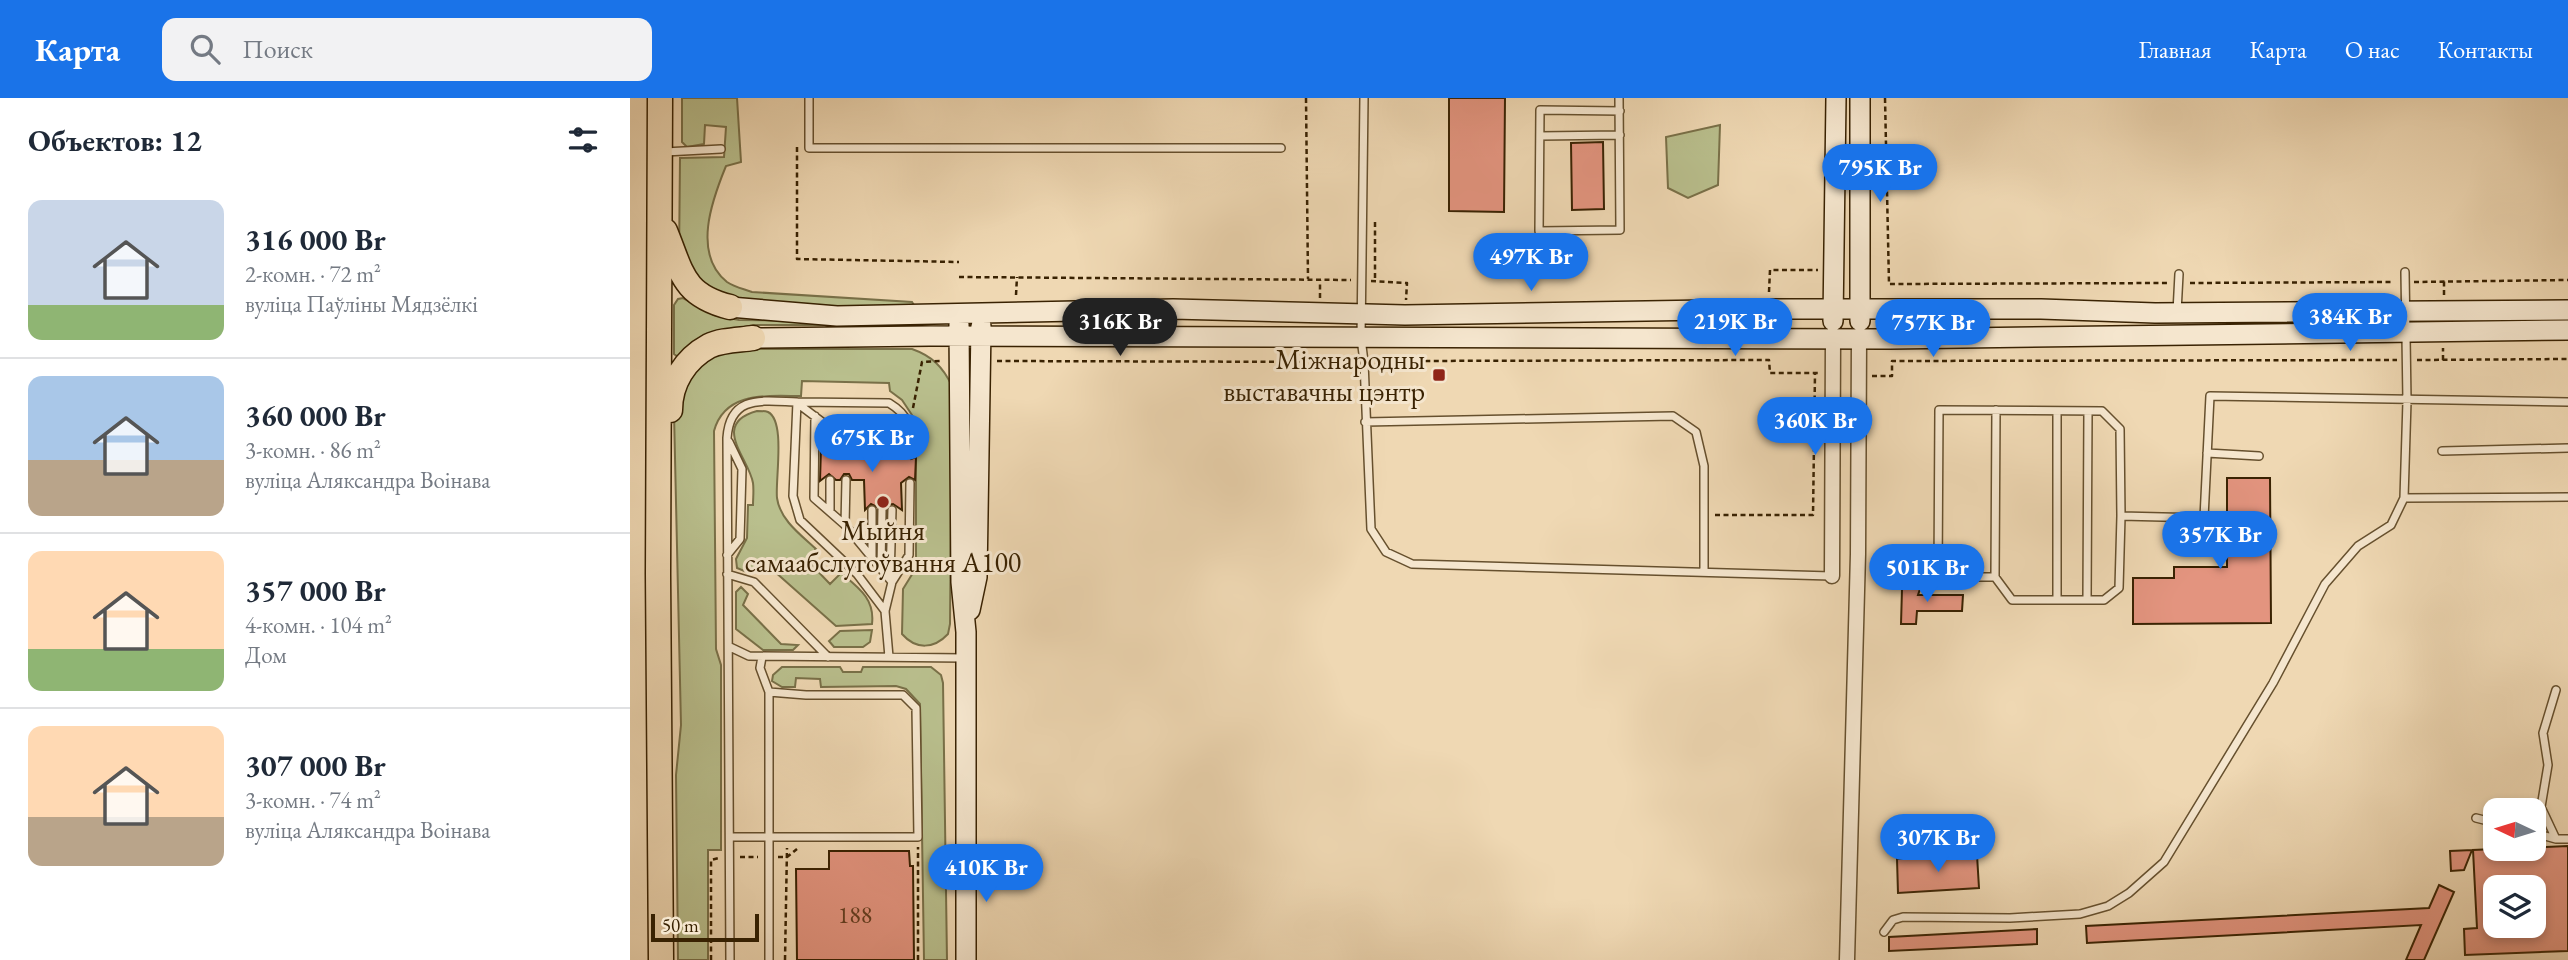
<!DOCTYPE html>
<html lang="ru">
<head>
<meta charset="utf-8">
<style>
  :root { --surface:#fff; --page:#f2f2f3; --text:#1f2937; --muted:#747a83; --line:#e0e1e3; --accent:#1a73e8 }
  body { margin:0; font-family:"EB Garamond",serif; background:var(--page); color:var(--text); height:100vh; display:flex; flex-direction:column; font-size:26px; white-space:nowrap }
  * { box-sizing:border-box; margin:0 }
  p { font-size:23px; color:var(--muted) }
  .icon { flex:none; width:38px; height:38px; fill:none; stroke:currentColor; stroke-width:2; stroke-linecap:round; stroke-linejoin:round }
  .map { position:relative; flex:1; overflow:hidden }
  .details { display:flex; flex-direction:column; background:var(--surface); width:630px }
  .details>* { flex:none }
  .needle { width:46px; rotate:274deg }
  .controls { position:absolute; left:1853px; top:700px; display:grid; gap:14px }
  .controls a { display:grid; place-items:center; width:63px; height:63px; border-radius:14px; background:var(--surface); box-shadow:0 4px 10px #0003; font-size:35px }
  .scale { position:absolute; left:21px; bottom:18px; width:108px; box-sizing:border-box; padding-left:7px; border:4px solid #392202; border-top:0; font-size:19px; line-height:24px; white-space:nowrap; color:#392202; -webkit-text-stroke:5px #f5e6ce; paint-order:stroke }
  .price { position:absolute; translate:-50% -60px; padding:0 16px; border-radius:24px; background:var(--accent); color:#fff; font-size:23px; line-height:46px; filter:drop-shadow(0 2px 4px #0008) }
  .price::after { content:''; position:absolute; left:50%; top:42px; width:21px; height:16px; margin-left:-10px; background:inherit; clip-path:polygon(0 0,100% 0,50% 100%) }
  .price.selected { background:#222; color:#fff }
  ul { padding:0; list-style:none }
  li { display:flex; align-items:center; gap:21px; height:175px; padding:0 28px }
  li+li { border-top:2px solid var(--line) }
  li span { display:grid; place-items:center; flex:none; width:196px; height:140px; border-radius:14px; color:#555 }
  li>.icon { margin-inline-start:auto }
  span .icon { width:84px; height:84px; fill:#fffc; stroke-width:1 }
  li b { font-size:30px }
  h2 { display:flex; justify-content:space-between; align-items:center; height:84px; padding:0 28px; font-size:30px }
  header { display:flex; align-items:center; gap:42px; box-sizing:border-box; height:98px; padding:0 35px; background:var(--accent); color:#fff }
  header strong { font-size:33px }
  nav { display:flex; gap:38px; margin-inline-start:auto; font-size:24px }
  .search { width:490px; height:63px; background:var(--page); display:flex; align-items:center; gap:18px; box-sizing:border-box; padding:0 24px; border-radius:14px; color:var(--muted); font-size:26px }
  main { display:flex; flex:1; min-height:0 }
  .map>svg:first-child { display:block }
  .green { fill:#b9bf8d; stroke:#797048; stroke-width:2 }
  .building { fill:#e3947f; stroke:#392202; stroke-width:2; fill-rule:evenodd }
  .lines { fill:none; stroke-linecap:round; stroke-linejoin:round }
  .lane-casing { stroke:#66502e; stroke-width:10 }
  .street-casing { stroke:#66502e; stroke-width:17 }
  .secondary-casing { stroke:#392202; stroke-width:22 }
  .highway-casing { stroke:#392202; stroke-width:27 }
  .path { stroke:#392202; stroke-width:2.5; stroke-dasharray:5 3.5; stroke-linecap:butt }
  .lane { stroke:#f5e6ce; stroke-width:7 }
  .street { stroke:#f5e6ce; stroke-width:14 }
  .secondary { stroke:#f5e6ce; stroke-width:19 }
  .highway { stroke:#efd8b3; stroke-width:24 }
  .poi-dot { fill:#8f2418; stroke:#f5e6ce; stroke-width:2.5 }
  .labels { text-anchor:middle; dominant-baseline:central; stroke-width:6; stroke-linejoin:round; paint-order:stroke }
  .number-label { font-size:24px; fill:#643e21 }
  .poi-label { font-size:28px; fill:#392202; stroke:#f5e6ce; text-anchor:end }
</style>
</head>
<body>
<header>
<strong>Карта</strong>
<div class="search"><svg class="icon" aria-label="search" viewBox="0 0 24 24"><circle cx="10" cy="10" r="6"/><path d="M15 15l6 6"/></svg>Поиск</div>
<nav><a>Главная</a><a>Карта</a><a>О нас</a><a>Контакты</a></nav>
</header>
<main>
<section class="details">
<h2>Объектов: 12<svg class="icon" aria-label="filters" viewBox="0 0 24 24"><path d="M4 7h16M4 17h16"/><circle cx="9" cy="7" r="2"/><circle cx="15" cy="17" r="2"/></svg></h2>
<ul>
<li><span style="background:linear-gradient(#c9d6e8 75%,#8fb573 0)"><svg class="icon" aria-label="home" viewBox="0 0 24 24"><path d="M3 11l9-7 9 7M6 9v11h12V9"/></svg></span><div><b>316 000 Br</b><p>2-комн. · 72 m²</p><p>вуліца Паўліны Мядзёлкі</p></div></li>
<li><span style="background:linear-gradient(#a9c7e8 60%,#b9a48a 0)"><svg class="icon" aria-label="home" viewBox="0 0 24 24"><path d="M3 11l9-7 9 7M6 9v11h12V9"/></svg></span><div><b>360 000 Br</b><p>3-комн. · 86 m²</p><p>вуліца Аляксандра Воінава</p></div></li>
<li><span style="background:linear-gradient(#ffd9b3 70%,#8fb573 0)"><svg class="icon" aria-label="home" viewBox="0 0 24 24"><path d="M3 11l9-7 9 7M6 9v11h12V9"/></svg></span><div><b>357 000 Br</b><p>4-комн. · 104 m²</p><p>Дом</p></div></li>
<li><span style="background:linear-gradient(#ffd9b3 65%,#b9a48a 0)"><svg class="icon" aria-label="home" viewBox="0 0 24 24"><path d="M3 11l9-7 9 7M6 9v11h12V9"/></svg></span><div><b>307 000 Br</b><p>3-комн. · 74 m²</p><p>вуліца Аляксандра Воінава</p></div></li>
</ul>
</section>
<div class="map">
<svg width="1938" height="862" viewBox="0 0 1938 862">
  <rect width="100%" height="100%" fill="#efd8b3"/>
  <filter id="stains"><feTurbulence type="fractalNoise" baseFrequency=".00286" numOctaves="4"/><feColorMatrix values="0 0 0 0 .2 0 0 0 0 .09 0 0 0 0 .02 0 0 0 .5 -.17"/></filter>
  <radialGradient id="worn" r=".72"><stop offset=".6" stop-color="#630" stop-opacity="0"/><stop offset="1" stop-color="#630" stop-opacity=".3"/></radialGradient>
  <!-- green -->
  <path class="green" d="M52,0h55l4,64 -15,4c-14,34 -34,88 1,116 7,5 17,7 25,10l160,10 5,8 -195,-9 -43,-42 1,-101 44,-1 2,-30 -21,-2 -1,19 -17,3 -5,-5z
    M1090,27l-2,60 -30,13 -20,-10 -2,-51z
    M53,200l31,17 25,5 180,2 -2,3h-162c-30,4 -51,16 -77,32l-4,-3v-49l4,-6z
    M123,251h159c20,7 31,18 40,37l-2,238 -2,10c-14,15 -32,16 -46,0l1,-45 13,-21v-118l-2,-32 -12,-18 -12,-9 -1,-8 -87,-2 -1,15c-34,0 -76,-5 -87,35l2,218 5,16v185h-13v110h-30l-2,-185 5,-50 -7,-312 7,-33 37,-30z
    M127,313c4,0 8,0 11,1 18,9 7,68 9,86 3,22 24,37 39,51l-9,11 23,24 11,-11c18,15 34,26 31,51l-36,2 -71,-63 -16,10 -12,-5 -1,-9 11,-21 1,-33h5c0,-7 1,-15 0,-22 -4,-25 -43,-59 4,-72z
    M111,489l7,7 -5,11 38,39 17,1 -5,5h-30l-27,-21v-37z
    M242,532l-2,12 -7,5h-29l-5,-6 11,-10z
    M152,569h58l3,5h18l2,-5h68l10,8 2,8 4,277h-23l-4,-256 -14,-15 -10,-3 -75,1 -1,-8 -24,-1 -1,9h-13l-10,-6 1,-6z"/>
  <!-- building -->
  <path class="building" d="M819,0h56l-1,114 -55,-1z
    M973,44l1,67 -32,1 -1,-67z
    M227,349v9h22v-4l26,1 6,6 5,-2 -1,23 -6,-3 -8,6 1,27 -9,-6 -16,3 -6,-3 -6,6 -1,-30h-12l-3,-6h-5l-4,6h-4l-7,-6 -9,7 1,-33h4l6,6 9,-6 2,5 5,1 5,-6z
    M1597,380h43l1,145 -138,1v-46h41v-11h53z
    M1272,491h18l-2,6h45l-1,16h-45l-1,13h-15z
    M1938,748v105l-103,4 -1,-26 13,-1 -4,-78zM1866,789h38v39l-38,1z
    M1842,752l-8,20 -13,1 -1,-20z
    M199,753h80l1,15h3l1,94h-117l-1,-91h33z
    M1347,757l2,33 -81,5 -1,-34z
    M1809,787l15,7 -30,68h-18l15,-35 -334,18 -1,-17 343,-18z
    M1407,831v15l-148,7v-14z"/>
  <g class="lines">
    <!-- lane casing -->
    <g class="lane-casing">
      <path id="lane" d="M179,0v50h472
        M734,0l-3,240 3,24 7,167 15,23 26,12 419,12
        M989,0l1,132 -81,1 1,-121 80,1
        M910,38l80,-1
        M35,54l56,-3
        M1775,174l2,129 -3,97 164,-1
        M1547,214l2,-38
        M167,304l92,1c23,14 21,26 22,50
        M167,305l49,37v8
        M185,318l-1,82 31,27
        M735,324l308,-6 23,16 8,34v106
        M200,330l1,20
        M1812,353l126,-3
        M1577,355l52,3
        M216,382l-1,45 47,57
        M242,412v46
        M200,413v-31
        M1491,418l-2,72 -15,12h-92l-17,-23h-57l1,-167 163,1 18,18 1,87 83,2 6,-122 358,6
        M97,457l13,-16 2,-70 -13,-27
        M251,469l1,-57
        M97,476l27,8 74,75
        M1365,479l1,-167
        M260,480l2,-68
        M1427,502v-189
        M1457,502l1,-189
        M100,549l19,9 215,2
        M132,559l-2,11 9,24v268
        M259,559l-4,-46 7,-29 17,-27 1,-72
        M1926,592l-13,43 5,32 -7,42 15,32h12
        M1846,720l20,5
        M1904,735l22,6
        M100,739h188l-2,-129 -13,-13h-97l-37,-3
        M1254,834l9,-12 10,-3 107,1 70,-4 28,-8 21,-13 35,-31 109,-179 52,-99 33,-38 33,-21 13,-27
        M100,862l-3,-522c3,-44 36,-37 70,-36l-4,94 7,24 57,54 28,37"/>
    </g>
    <!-- street casing -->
    <g class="street-casing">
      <path id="street" d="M1202,478l1,-237
        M1217,862l11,-406 1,-215"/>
    </g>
    <!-- secondary casing -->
    <g class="secondary-casing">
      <path id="secondary" d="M100,209l107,9 336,-7 232,6 363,-6h273l114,4 413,-3
        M1203,223l3,-223
        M1230,223v-223
        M329,226l2,258 5,50v328
        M123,240l177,-2 960,3 678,-9
        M340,512l7,-33 4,-251"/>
    </g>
    <!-- highway casing -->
    <g class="highway-casing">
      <path id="highway" d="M30,0l-2,476 3,386
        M35,133c17,41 17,64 65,76
        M40,312c0,-27 15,-51 39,-64 12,-6 30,-6 44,-8"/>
    </g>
    <!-- path -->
    <path class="path" d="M676,0l2,181
      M1255,0l4,186 280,-1
      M167,49v112l162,3
      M745,124v59
      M329,179l392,3
      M741,183l36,2 -1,17
      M1784,184l154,-2
      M1560,185l203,-1
      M1139,194l1,-22h48
      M386,197l1,-18
      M1814,197v-14
      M690,200v-18
      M1787,262l151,-1
      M1813,262v-12
      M367,263l357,1
      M745,265l19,2 13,-4 362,-1 1,13h50
      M1242,278h20v-15l505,-1
      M283,310l9,-46 19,-1
      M1085,417h98l2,-142
      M110,759h18
      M148,759h9l10,-8
      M81,862v-100l8,-2
      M155,862l2,-112
      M288,862v-113"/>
    <!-- lane -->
    <use href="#lane" class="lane"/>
    <!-- street -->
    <use href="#street" class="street"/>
    <!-- secondary -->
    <use href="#secondary" class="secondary"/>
    <!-- highway -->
    <use href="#highway" class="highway"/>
  </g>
  <!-- markers -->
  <g class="poi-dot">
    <rect x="802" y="270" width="14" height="14" rx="3.5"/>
    <circle cx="253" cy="404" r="7"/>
  </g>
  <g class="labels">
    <!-- number labels -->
    <g class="number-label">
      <text x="225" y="816">188</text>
    </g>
    <!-- poi labels -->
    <g class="poi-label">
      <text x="795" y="261">Міжнародны<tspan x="795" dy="32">выставачны цэнтр</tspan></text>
      <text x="253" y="432" text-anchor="middle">Мыйня<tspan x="253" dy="32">самаабслугоўвання A100</tspan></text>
    </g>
  </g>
  <rect width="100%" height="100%" filter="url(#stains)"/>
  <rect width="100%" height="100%" fill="url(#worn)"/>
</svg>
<div class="controls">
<a><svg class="needle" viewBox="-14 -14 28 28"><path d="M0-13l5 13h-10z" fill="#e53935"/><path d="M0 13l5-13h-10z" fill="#747a83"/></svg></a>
<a><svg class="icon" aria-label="layers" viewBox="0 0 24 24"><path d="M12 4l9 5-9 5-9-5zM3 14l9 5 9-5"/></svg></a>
</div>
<div class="scale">50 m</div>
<b class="price" style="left:1250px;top:106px">795K Br</b>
<b class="price" style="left:901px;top:195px">497K Br</b>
<b class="price" style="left:1720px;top:255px">384K Br</b>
<b class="price selected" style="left:490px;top:260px">316K Br</b>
<b class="price" style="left:1105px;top:260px">219K Br</b>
<b class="price" style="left:1303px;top:261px">757K Br</b>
<b class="price" style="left:1185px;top:359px">360K Br</b>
<b class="price" style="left:242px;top:376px">675K Br</b>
<b class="price" style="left:1590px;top:473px">357K Br</b>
<b class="price" style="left:1297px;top:506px">501K Br</b>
<b class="price" style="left:1308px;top:776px">307K Br</b>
<b class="price" style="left:356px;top:806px">410K Br</b>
</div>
</main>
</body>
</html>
